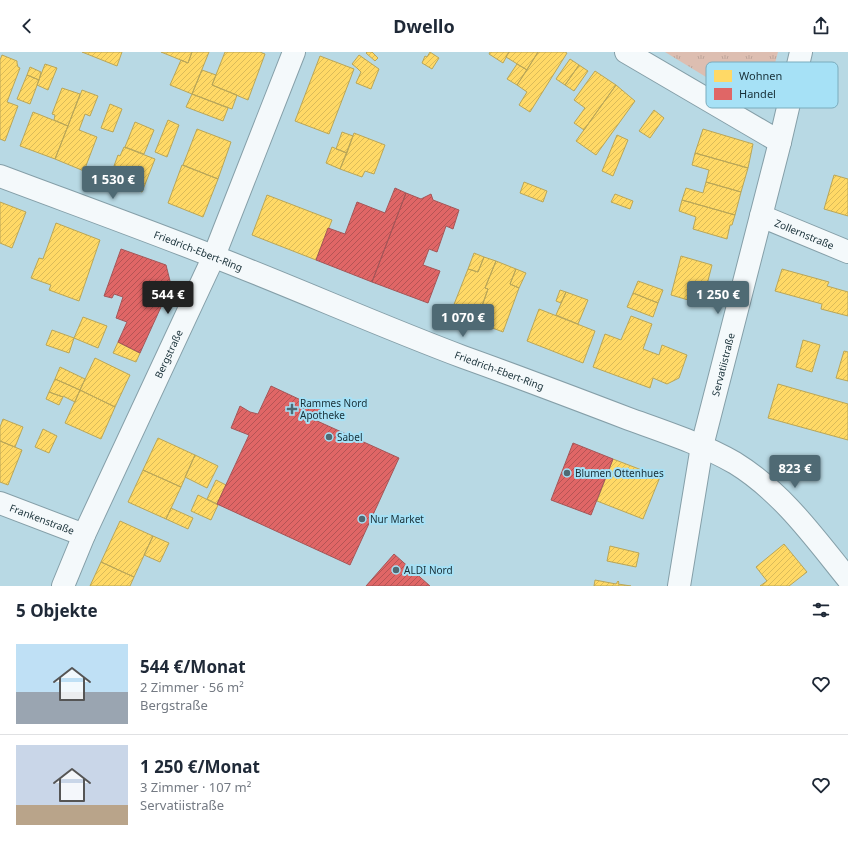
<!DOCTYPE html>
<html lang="de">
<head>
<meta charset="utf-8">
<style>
  :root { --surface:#fff; --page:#f6f6f7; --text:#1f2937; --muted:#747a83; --line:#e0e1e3; --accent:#4f6a74 }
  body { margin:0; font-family:"Noto Sans",sans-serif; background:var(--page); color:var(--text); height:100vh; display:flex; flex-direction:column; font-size:15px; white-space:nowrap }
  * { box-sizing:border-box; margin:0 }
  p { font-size:13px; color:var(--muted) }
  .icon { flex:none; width:22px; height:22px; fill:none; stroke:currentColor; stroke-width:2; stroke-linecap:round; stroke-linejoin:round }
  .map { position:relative; height:534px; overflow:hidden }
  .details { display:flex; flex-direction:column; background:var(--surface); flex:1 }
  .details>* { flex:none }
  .price { position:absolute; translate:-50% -34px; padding:0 9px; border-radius:4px; background:var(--accent); color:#fff; font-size:13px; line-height:26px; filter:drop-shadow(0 1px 2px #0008) }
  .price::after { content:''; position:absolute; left:50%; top:24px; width:12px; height:9px; margin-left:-6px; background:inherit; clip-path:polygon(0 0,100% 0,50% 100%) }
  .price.on { background:#222; color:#fff }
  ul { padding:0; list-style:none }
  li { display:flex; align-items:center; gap:12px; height:100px; padding:0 16px }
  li+li { border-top:1px solid var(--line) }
  li span { display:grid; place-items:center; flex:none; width:112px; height:80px; border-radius:0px; color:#555 }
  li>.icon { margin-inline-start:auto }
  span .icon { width:48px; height:48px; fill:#fffc; stroke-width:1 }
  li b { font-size:17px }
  h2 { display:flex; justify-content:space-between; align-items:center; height:48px; padding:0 16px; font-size:17px }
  header { display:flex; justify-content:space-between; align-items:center; height:52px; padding:0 16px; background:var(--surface); font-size:18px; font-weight:700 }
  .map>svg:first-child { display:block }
  .park { fill:url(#park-tufts) }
  .homes { fill:url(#homes-hatch); stroke:#b9a658 }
  .shops { fill:url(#shops-hatch); stroke:#a45658 }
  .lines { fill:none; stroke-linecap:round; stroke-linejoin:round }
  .minor-casing { stroke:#859fa8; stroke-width:24 }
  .minor { stroke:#f4f9fb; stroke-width:22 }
  .poi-dot { fill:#4f6a74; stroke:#a6e1f6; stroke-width:1.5 }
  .labels { text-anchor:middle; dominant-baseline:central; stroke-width:4; stroke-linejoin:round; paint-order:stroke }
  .street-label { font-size:10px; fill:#172f37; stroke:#a6e1f6 }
  .poi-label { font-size:10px; fill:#172f37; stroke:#a6e1f6; text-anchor:start }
  .key { fill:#a6e1f6; stroke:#7bacbd; stroke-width:1 }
  .key-label { font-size:11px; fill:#172f37 }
</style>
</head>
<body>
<header><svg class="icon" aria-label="back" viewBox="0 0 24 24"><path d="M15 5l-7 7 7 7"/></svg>Dwello<svg class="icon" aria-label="share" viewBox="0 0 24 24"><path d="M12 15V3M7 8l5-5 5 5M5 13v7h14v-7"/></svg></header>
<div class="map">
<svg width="848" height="534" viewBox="0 0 848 534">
  <defs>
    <pattern id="park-tufts" width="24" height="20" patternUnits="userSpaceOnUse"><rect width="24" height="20" fill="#ddbeb1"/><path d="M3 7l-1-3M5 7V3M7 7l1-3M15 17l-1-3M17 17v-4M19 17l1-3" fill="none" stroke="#bda499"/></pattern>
    <pattern id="homes-hatch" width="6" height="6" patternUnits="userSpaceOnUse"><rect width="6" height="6" fill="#ffd966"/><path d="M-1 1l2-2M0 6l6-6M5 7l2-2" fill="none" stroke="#dabb59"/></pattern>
    <pattern id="shops-hatch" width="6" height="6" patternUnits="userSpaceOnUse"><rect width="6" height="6" fill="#e06666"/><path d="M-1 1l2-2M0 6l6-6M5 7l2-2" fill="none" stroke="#b55455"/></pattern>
  </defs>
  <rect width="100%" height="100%" fill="#b8d9e4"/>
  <!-- park -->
  <path class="park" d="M665,0h113l-7,26 -9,13 -13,5 -15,-2z"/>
  <!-- homes -->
  <path class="homes" d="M82,0h40l-5,14z
    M161,0h31l-4,11z
    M192,0h17l-17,42 -22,-9 11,-25 7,3z
    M225,0h35l5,2 -17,46 -36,-15z
    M367,0h5l6,6 -3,3 -9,-8z
    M430,0l9,6 -7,11 -10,-6 3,-7 2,1z
    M490,0h19l-6,11 -14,-9z
    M509,0h29l-11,18 -21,-13v-1z
    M538,0h27l2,1 -37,59 -11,-7 8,-13 -10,-7z
    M2,3l15,6v2l1,4 2,1 -13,34 11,4 -13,35 -5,-2v-79z
    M359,3l20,14 -8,20 -15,-6 5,-11 -4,-4 -5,-4z
    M320,4l34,13 -25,65 -34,-13z
    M570,7l9,6 -14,20 -9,-6z
    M45,12l12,4 -9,22 -11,-5z
    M517,12l10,6 -10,15 -10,-6z
    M579,13l9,6 -14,20 -9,-6z
    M30,15l11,5 -2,8 -12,-5z
    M202,18l14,5 -4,10 25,10 -5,14 -40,-15z
    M595,19l21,14 -32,45 -10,-7 11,-15 -11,-8z
    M27,23l12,5 -9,24 -13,-5z
    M616,33l19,16 -39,54 -20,-14z
    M62,36l18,6 -12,32 -14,-6 1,-5 -3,-1z
    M82,38l16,6 -8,20 -5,-2 -6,16 18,7 -13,34 -29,-12z
    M192,42l36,14 -5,13 -37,-14z
    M110,52l12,5 -9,23 -12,-4z
    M654,58l10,8 -14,20 -11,-7z
    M33,60l35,14 -13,33 -35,-13z
    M168,68l11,5 -12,32 -12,-5z
    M135,70l19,8 -10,24 -19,-7z
    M197,77l34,13 -13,37 -35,-14z
    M703,77l50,15 -5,24 -53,-15z
    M342,80l11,4 -6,17 -11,-4z
    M354,81l31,12 -11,29 -9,-3 -3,6 -22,-8z
    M617,83l11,5 -15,36 -11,-5z
    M124,95l31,12 -13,33 -31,-11 5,-15h-2l4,-11 2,1z
    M332,95l15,6 -7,16 -14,-6z
    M695,101l53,15 -7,24 -35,-10 3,-12 -17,-5z
    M182,113l36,14 -15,38 -35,-14z
    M834,123l14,4v37l-24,-7z
    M524,130l23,9 -4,11 -23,-9z
    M706,130l35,10 -6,23 -53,-15 4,-12 17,5z
    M615,142l18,7 -3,8 -19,-7z
    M267,143l65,25 -16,40 -64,-25z
    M682,148l53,15 -3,10h-2l-3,14 -34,-10 3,-12 -17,-6z
    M0,150l26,10 -14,36 -12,-5z
    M56,171l44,17 -21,61 -30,-11 2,-5 -20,-7 8,-20 4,1z
    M474,201l10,4 -6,15 -10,-3z
    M681,204l31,9 -10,39 -31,-9z
    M484,205l12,4 -11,27 3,1 -6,17 7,2 -7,16 -31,-12 17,-43 10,3z
    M496,209l20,8 -6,15 9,4 -16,44 -21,-8 7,-16 -7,-2 6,-17 -3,-1z
    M516,217l10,4 -7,15 -9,-4z
    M782,217l47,13 -2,4 21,6v24l-27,-7 1,-5 -47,-13z
    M638,229l25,9 -5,13 -25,-10z
    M560,238l6,2 -5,11 -5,-2z
    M566,240l22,8 -10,24 -22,-9z
    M633,241l25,10 -5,14 -26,-10z
    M539,257l56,22 -12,32 -56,-22z
    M631,264l21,8 -9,25 16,6 3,-10 25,10 -8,23 -12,6 -14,-6 -3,10 -57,-21 12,-33 16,6z
    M83,265l24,9 -9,22 -24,-10z
    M52,278l22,8 -5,15 -23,-8z
    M803,288l17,5 -8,27 -16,-5z
    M118,290l22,11 -4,9 -23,-9z
    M844,299l4,1v29l-12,-3z
    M95,306l35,17 -15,32 -35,-17z
    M60,315l25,12 -5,11 -25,-11z
    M55,327l25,11 -5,12 -12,-6v1l-14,-5z
    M778,332l70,20v36l-80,-22z
    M80,338l35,17 -14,32 -36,-16z
    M49,340l14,5 -4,8 -13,-6z
    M3,367l20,8 -8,20 -15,-6v-14z
    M43,377l14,7 -8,17 -14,-6z
    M158,386l37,17 -14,32 -38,-17z
    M0,389l22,9 -14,35 -8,-3z
    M195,403l23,11 -11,22 -22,-11z
    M613,407l47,18 -17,42 -46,-18z
    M143,418l38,17 -15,32 -38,-17z
    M216,428l10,5 -9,19 -10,-5z
    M198,443l20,10 -7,15 -20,-9z
    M171,456l22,10 -5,11 -22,-10z
    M120,469l33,15 -19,41 -33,-15z
    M153,484l16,7 -9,19 -16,-7z
    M784,492l23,28 -18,14h-29l7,-5 -11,-14z
    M610,494l29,7 -3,14 -29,-6z
    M101,510l33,15 -4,9h-40z
    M595,528l21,4 2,-3 1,1 -1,2 13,2h-37z"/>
  <!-- shops -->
  <path class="shops" d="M395,136l11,5 -34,89 -56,-22 12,-32 17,6 12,-32 28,11z
    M406,141l15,6 10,-5 2,6 26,10 -6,19 -7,-3 -9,26 -8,-3 -6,16 17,6 -12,32 -56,-21z
    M121,197l45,16 5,20 -31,68 -22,-11 9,-20 -11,-4 7,-21 -9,-3 -2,4 -8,-2z
    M271,334l49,23 -5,11 84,38 -49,107 -133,-61 32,-69 -18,-7 9,-22 10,6 8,2z
    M573,391l40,16 -22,56 -40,-15z
    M394,502l36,32h-64z"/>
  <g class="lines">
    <!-- minor casing -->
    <g class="minor-casing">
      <g id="minor">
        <path d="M626,0l154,90"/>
        <path id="s1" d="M0,124c72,27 144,53 215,81 83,32 165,69 248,100 56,20 111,41 166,62 36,13 73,25 106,44 47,29 79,74 113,116"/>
        <path id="s2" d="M761,164l87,36"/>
        <path id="s3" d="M0,451l84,32"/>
        <path id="s4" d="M63,534l21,-51 130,-279 80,-204"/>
        <path id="s5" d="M679,534l23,-140 78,-304 21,-90"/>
      </g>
    </g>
    <!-- minor -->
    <use href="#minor" class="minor"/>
  </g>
  <!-- markers -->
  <g class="poi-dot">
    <path d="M290 351h4v4h4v4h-4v4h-4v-4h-4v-4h4z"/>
    <circle cx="329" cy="385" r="4"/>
    <circle cx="567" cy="421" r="4"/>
    <circle cx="362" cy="467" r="4"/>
    <circle cx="396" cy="518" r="4"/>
  </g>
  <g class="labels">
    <!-- street labels -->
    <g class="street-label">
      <text stroke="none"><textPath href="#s2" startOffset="47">Zollernstraße</textPath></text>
      <text stroke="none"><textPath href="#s1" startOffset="212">Friedrich-Ebert-Ring</textPath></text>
      <text stroke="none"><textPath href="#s4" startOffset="255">Bergstraße</textPath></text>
      <text stroke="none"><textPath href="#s5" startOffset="226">Servatiistraße</textPath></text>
      <text stroke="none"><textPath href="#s1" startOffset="536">Friedrich-Ebert-Ring</textPath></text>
      <text stroke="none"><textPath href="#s3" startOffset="45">Frankenstraße</textPath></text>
    </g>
    <!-- poi labels -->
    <g class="poi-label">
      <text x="300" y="351">Rammes Nord<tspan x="300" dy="12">Apotheke</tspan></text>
      <text x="337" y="385">Sabel</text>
      <text x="575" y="421">Blumen Ottenhues</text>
      <text x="370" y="467">Nur Market</text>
      <text x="404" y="518">ALDI Nord</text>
    </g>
  </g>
  <!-- legend -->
  <rect x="706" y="10" width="132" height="46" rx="6" class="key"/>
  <rect x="714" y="18" width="18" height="12" fill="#ffd966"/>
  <rect x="714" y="36" width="18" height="12" fill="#e06666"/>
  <g class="key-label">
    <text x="739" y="28">Wohnen</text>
    <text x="739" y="46">Handel</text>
  </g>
</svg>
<b class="price" style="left:113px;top:148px">1 530 €</b>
<b class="price on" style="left:168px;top:263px">544 €</b>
<b class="price" style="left:718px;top:263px">1 250 €</b>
<b class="price" style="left:463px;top:286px">1 070 €</b>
<b class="price" style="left:795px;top:437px">823 €</b>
</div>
<section class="details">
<h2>5 Objekte<svg class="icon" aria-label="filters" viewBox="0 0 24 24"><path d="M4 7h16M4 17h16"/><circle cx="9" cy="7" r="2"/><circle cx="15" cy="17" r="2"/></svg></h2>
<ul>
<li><span style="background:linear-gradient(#bfe0f5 60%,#9aa5b1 0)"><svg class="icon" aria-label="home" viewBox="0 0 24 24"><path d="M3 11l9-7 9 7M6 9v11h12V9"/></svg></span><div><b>544 €/Monat</b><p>2 Zimmer · 56 m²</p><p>Bergstraße</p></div><svg class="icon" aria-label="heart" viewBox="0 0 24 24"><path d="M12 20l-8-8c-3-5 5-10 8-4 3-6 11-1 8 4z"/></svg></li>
<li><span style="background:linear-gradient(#c9d6e8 75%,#b9a48a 0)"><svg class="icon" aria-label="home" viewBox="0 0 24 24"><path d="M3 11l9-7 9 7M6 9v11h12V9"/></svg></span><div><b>1 250 €/Monat</b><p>3 Zimmer · 107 m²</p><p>Servatiistraße</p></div><svg class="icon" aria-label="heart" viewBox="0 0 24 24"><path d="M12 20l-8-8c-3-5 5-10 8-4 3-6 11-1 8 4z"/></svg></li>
</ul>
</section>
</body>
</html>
